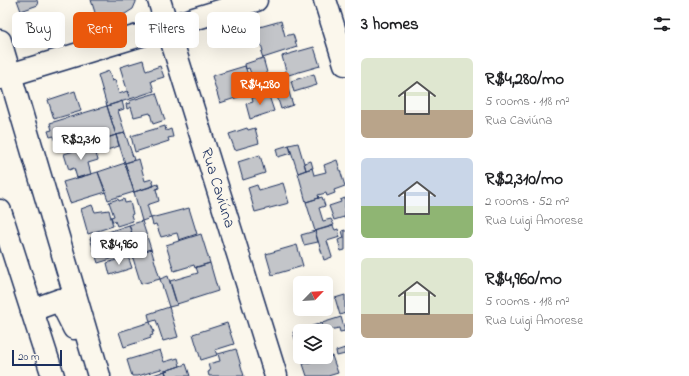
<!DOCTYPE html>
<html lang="en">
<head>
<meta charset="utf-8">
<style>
  :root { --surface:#fff; --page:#f6f6f6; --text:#202124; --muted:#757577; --accent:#ea580c }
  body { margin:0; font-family:"Indie Flower",sans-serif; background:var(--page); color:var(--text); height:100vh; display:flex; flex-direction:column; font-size:15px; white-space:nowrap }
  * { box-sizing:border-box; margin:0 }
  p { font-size:13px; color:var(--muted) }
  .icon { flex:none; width:22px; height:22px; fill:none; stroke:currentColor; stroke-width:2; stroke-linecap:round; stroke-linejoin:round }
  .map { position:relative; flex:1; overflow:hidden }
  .side { display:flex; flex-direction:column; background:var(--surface); width:344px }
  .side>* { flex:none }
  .top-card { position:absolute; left:12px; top:12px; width:273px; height:36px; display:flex; gap:8px }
  .needle { width:26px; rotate:65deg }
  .tools { position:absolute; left:293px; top:276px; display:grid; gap:8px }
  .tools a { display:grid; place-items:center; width:40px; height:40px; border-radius:6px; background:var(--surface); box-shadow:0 4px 16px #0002; font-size:20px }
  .scale { position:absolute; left:12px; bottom:10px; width:50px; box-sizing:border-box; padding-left:4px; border:2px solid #1b2f5e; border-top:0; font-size:11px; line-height:14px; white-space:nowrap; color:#1b2f5e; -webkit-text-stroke:3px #fbf7ec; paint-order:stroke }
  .price { position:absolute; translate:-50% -34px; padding:0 9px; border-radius:4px; background:#fff; color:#222; font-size:13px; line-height:26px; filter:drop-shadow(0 1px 2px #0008) }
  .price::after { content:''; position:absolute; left:50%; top:24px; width:12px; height:9px; margin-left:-6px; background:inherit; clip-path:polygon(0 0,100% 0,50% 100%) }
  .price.current { background:var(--accent); color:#fff }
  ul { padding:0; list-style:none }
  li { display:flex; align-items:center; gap:12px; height:100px; padding:0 16px }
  li span { display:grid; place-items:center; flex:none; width:112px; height:80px; border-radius:6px; color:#555 }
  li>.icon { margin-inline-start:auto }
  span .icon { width:48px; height:48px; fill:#fffc; stroke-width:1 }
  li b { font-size:17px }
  h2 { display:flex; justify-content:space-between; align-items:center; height:48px; padding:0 16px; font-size:17px }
  .chip { padding:0 14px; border-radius:6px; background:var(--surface); box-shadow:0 4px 16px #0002; font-size:14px; line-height:36px }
  .chip.current { background:var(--accent); color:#fff }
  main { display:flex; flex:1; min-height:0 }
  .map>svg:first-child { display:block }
  .building { fill:#c3c5c9; stroke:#1b2f5e }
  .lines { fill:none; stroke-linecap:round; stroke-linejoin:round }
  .minor-casing { stroke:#1b2f5e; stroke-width:25 }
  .minor { stroke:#fbf7ec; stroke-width:22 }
  .labels { text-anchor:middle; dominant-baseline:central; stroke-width:4; stroke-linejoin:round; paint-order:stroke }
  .street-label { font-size:16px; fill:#1b2f5e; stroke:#fbf7ec }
</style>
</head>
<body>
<main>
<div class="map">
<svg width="345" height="376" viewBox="0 0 345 376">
  <rect width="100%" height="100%" fill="#fbf7ec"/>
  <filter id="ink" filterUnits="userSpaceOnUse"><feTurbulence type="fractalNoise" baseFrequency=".025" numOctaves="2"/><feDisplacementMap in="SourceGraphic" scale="8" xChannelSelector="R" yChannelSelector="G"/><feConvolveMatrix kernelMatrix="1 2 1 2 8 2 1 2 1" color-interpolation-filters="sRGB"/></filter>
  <g filter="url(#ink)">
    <!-- building -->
    <path class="building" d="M17,0h20l1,5 -17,6z
      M91,0h45v2l-3,7 -8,5 -27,8z
      M281,21l4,15 8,-2 4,13 -34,11 -2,-6 2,-1 -7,-23z
      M314,47l6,19 -35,10 -1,-5h2l-4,-15z
      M263,58l8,29 -14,4 -8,-23 -3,1 -1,-5z
      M143,60l3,11 14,-5 4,11 -13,4 3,10 -24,8 -10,-32z
      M245,66l9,26 -34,11 -8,-27z
      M109,71l3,10 3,-1 4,14 8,-3 3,8 -23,7 -9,-31z
      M314,74l3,11 -23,7 -3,-11z
      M287,86l6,19 -12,4 -6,-19z
      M75,91l6,20 -27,8 -6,-19z
      M156,93l9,27 -12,4 -3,-11 -16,4 -3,-10 -4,2 -1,-5 4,-1 -1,-2z
      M268,93l6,18 -24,8 -4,-15 7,-2 -1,-4z
      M122,101l2,8 -6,2 7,22 -9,2 -9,-29z
      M107,106l9,29 -15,5 -2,-4 -36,11 -1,-3 -5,2 -3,-10 -4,1 -2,-6 4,-1 -2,-7z
      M165,126l1,5 5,-2 2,8 -5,1 1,3 -34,11 -4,-16z
      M247,128l1,2 7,-2 4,15 -24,7 -6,-16z
      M125,133l9,27 -9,3 -9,-28z
      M116,135l3,11 -18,6 -1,-3 -7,3 -3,-9z
      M298,143l8,27 -8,3 -9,-28z
      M289,145l2,8 -13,4 -2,-8z
      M83,148h5l1,2h3l1,2 2,-1 3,9 -10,3 3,11 -14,4 -3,-10 -5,2 -5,-16z
      M260,155l5,18 -22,7 -5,-18z
      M139,159l6,22 7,-2 2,7 -20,6 -9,-29z
      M337,160l8,26 -11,4 1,3 -8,3 -1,-3 -8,2 1,3 -13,4 -8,-29 14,-5 2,7 12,-3 -2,-7z
      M311,161l2,7 -7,2 -2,-7z
      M125,163l9,29 -26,8 -10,-28z
      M98,172l8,20 -36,11 -7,-21z
      M283,183l6,20 -34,9 -7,-24 9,-3 2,5z
      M158,184l1,4 -3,1 3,12 -12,4 4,13 -9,3 -8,-29z
      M322,197l3,9 -6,2 4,13 8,-2 3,6 -19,6 -9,-29z
      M345,198v21l-1,-2 -10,3 -5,-14 12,-4 -1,-2z
      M118,199l1,2 5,-2 1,4 5,-1 3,12 -2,1 2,6 -16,5 -2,-5 -2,1 -2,-5 3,-1 -5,-14z
      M92,205l3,7 14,-2 4,16 -25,8 -7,-25z
      M189,208l8,26 -18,6 -2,-7 -16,4 -5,-13 -3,1 -2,-7z
      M142,221l9,28 -15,5 -2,-4h3l-8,-25z
      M129,225l3,8 -7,2 6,18 -33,10 -8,-25z
      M333,226l2,4 3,-1 2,8 -13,4 5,16 -8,3 -9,-29z
      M345,230v20l-4,1 -3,-11 6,-2 -2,-7z
      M315,231l3,11 -14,3 -3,-10z
      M201,234l9,29 -15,5 -1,-3 -20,6 -8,-26z
      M297,245l6,21 -31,9 -6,-21z
      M151,249l9,30 -19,5 -9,-29z
      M128,256l4,12 -22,7 -3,-12z
      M210,263l8,28 -41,13 -7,-23 28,-8 -2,-6z
      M168,276l9,29 -8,2 -9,-28z
      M345,295v18l-5,2 -5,-17z
      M169,307l9,30 -15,4 -7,-21 -6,2 -2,-8z
      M341,317l4,14 -5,1 -1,-4 -15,3 -2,-8z
      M150,322l4,10h-2l1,3 -3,1 1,2 -27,9 -5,-15z
      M227,323l7,21 -19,6 2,5 -16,5 -8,-26z
      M322,323l2,8h-24v25l-7,-24z
      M326,336l4,15 -4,2z
      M345,348v6l-8,2 -1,-5z
      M236,349l8,27h-35l-1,-4 2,-1 -2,-7 12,-3 -2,-7z
      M160,350l4,12 14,-4 2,8 -18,6 -1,-3 -23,7h-6l-5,-16z
      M332,356l6,17 -10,3h-21l-4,-12z
      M186,364l4,12h-24l-1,-5z
      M165,371l2,5h-17z"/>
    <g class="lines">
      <!-- minor casing -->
      <g class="minor-casing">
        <g id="minor">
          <path id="s1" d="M159,0l117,376"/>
          <path d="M325,0l20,64"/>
          <path d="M0,41l99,335"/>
          <path d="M0,78l256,-78"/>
          <path d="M0,211l53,165"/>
          <path d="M32,310l28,-10 14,28"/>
        </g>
      </g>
      <!-- minor -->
      <use href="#minor" class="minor"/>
    </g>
  </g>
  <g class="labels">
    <!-- street labels -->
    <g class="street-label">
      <text stroke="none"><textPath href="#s1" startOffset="197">Rua Caviúna</textPath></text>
    </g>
  </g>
</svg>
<div class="tools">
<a><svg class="needle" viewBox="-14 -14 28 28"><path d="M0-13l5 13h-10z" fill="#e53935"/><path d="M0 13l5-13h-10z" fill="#757577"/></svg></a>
<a><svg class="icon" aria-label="layers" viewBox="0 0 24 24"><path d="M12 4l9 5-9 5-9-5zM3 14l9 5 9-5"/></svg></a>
</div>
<div class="scale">20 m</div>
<b class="price current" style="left:260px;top:106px">R$4,280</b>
<b class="price" style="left:81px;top:161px">R$2,310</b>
<b class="price" style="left:119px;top:266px">R$4,960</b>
<div class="top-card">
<a class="chip">Buy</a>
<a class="chip current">Rent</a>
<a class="chip">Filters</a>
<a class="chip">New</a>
</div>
</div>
<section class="side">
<h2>3 homes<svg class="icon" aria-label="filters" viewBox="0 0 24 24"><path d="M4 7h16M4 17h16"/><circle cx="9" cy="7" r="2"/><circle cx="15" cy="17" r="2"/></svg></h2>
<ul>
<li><span style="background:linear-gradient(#dfe7d0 65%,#b9a48a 0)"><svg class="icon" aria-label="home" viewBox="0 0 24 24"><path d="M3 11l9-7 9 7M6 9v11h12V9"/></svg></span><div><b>R$4,280/mo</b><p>5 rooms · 118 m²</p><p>Rua Caviúna</p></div></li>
<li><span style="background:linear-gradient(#c9d6e8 60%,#8fb573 0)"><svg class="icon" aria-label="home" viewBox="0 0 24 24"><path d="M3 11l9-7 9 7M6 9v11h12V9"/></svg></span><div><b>R$2,310/mo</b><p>2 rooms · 52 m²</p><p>Rua Luigi Amorese</p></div></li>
<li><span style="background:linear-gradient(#dfe7d0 70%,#b9a48a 0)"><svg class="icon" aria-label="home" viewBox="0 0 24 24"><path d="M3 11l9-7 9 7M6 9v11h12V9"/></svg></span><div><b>R$4,960/mo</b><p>5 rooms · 118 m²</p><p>Rua Luigi Amorese</p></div></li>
</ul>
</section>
</main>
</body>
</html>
